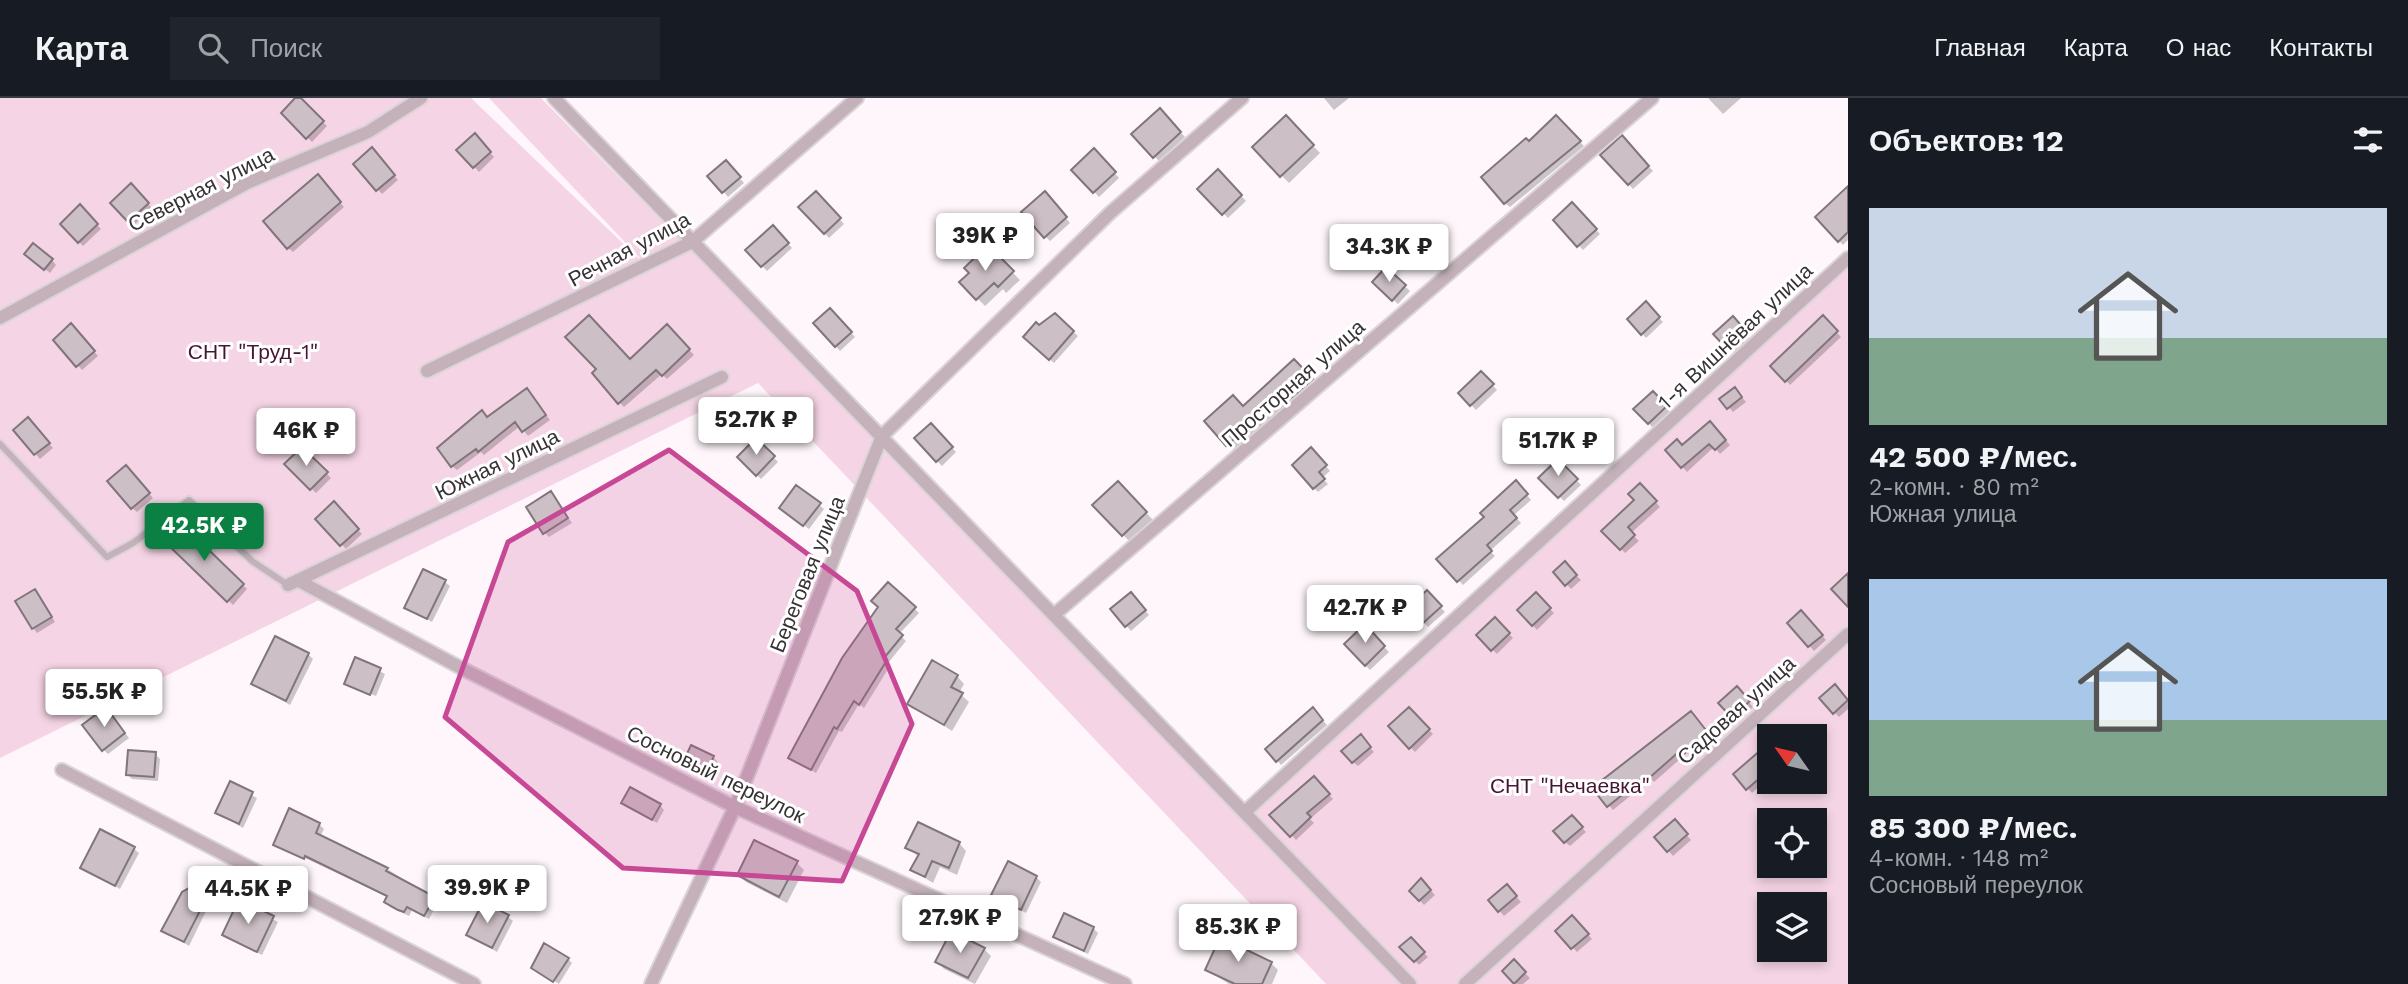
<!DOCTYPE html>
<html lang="ru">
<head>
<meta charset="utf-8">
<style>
  :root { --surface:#171b24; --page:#20242c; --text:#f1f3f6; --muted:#9ea1a6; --line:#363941; --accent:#0b8043 }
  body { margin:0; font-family:"Work Sans",sans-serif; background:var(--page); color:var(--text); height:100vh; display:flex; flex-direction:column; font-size:26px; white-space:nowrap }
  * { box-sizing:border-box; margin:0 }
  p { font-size:23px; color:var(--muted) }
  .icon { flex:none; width:38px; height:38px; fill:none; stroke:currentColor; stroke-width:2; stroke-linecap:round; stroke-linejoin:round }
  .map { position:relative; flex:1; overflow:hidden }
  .drawer { display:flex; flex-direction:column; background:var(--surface); width:560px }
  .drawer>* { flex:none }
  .needle { width:46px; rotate:304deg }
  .fabs { position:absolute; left:1757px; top:626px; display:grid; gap:14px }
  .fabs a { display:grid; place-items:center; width:70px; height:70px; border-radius:0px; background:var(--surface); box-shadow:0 4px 10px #0003; font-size:35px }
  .price { position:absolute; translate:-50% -60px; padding:0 16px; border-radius:7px; background:#fff; color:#222; font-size:23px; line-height:46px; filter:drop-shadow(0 2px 4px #0008) }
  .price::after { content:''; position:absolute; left:50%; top:42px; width:21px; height:16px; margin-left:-10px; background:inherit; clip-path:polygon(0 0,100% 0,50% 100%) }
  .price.active { background:var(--accent); color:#fff }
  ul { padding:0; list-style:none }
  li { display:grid; align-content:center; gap:14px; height:371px; padding:0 21px }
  li span { display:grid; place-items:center; height:217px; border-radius:0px; color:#555 }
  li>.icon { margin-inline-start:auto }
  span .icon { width:126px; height:126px; fill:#fffc; stroke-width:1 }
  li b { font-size:30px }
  h2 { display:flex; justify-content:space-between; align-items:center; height:84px; padding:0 21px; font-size:30px }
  header { display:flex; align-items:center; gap:42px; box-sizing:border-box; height:98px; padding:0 35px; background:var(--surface); border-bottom:2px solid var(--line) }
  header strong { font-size:33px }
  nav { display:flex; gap:38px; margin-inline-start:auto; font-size:24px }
  .search { width:490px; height:63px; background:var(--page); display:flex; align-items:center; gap:18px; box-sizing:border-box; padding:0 24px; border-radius:0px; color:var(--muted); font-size:26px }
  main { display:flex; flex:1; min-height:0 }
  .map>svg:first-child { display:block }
  .green { fill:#f5d5e5; fill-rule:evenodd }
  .shadow { fill:#0003 }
  .building { fill:#ccbfc5; stroke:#81757b; stroke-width:2 }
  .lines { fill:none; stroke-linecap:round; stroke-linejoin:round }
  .service-casing { stroke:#dad3d7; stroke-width:10 }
  .minor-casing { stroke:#dad3d7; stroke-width:16 }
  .service { stroke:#c4b1ba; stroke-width:6 }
  .minor { stroke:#c4b1ba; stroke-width:12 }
  .marked { fill:#c74895; fill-opacity:0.2; stroke:#c74895; stroke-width:5; stroke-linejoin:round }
  .labels { text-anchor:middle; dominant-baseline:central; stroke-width:6; stroke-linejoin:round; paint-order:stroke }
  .street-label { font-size:21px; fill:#373235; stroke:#fff }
  .park-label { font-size:21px; fill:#471533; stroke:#fff }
</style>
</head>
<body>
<header>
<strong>Карта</strong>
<div class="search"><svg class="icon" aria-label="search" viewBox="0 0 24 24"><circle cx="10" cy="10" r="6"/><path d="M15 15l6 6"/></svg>Поиск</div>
<nav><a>Главная</a><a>Карта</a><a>О нас</a><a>Контакты</a></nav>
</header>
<main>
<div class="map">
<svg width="1848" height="886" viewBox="0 0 1848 886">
  <rect width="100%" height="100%" fill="#fef6fa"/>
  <!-- green -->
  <path class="green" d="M0,0h471l183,175 -165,-175h52l620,630 243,256h-78l-568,-601 -758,375z
    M1848,167v719h-440l-163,-172zM1769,639h46v45h-46zM1769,723h46v45h-46zM1769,807h46v45h-46z"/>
  <!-- shadow -->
  <path class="shadow" d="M298,0l29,28 -15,16 -29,-29z
    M1324,0h25l-15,12z
    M1708,0h33l-18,16z
    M1160,13l25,26 -26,24 -25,-26z
    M1286,19l34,36 -31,30 -35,-36z
    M1556,19l28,29 -74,61 -5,-4 24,-60z
    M475,38l19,21 -15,15 -20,-22z
    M1622,40l31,33 -20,18 -31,-34z
    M1094,53l25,27 -20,19 -25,-27z
    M376,56l22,26 -16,14 -27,-30z
    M730,69l14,16 -16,14 -18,-21z
    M1218,73l28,30 -18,17 -28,-29z
    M322,83l22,26 -51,45 -5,-4z
    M131,88l21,22 -18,17 -21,-22z
    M1848,91v51l-5,5 -26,-28z
    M816,95l28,31 -15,14 -28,-31z
    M1049,100l21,25 -20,18 -5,-5z
    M1572,106l28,30 -17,16 -28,-30z
    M80,109l21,22 -18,17 -21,-22z
    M773,129l19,21 -25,23 -20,-21z
    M988,149l32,33 -14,13 -3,-4 -18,17 -24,-24z
    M31,160l21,2 4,5 -6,8z
    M1386,171l24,22 -12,13 -24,-22z
    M1646,206l17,18 -17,16 -17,-19z
    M830,212l25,27 -15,14 -25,-28z
    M1054,217l24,21 -24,27 -29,-26z
    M1823,220l18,19 -51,48 -17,-19z
    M1733,221l17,19 -17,15 -17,-19z
    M667,228l27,29 -27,24 -5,-5 -38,33 -5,-5 11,-41z
    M76,232l22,26 -16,14 -27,-30z
    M1294,263l24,25 -23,21 -5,-5 -56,49 -28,-30 38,-13z
    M1481,275l16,17 -21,20 -16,-17z
    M1653,295l17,19 -17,16 -17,-19z
    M1739,296l7,8 -13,10 -11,-13z
    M531,297l19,25 -22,16 -8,-10 -36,29 -3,-3 -24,18 -5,-4 35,-47z
    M1710,325l20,22 -10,9 -6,-7 -27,25 -20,-22 16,-2z
    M32,326l21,24 -13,11 -25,-29z
    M931,327l25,27 -14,14 -26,-27z
    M756,342l22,22 -17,17 -22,-22z
    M302,351l29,29 -15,15 -29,-29z
    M1316,356l14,17 -8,7 6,6 -10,8 -4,-4z
    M1558,363l23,24 -17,16 -23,-23z
    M130,374l23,26 -16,14 -5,-4z
    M1118,385l35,37 -23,22 -35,-37z
    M1640,387l20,22 -29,26 8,8 -14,12 -21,-22 32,-31z
    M1520,389l11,13 -17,15 7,8 -31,28 5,5 -32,29 -24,-26z
    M551,395l21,30 -23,14 -4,-4z
    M334,406l28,30 -16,15 -28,-30z
    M819,407l5,4 -15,20 -23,-17z
    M182,428l65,63 -14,16 -66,-64z
    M1565,466l16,16 -10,9 -15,-17z
    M445,484l5,4 -18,36 -26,-15z
    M888,486l31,29 -20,21 7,7 -18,22 2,3 -26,42 -5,-4 -17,28 -3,-1 -23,42 -26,-16 90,-150z
    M1427,495l18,19 -17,15 -18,-19z
    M1536,497l18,18 -17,17 -18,-19z
    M39,498l16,26 -18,11 -4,-5z
    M1136,501l13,16 -18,16 -18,-21z
    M1806,519l20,23 -12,11 -25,-28z
    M1495,521l18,19 -16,16 -19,-19z
    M1365,529l24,25 -19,18 -24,-25z
    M308,556l5,5 -23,46 -37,-21z
    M356,561l29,15 -9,22 -30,-12z
    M957,578l7,8 -5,9 10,9 -17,29 -43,-28z
    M1835,589l13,14v8l-9,8 -18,-18z
    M1737,591l16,18 -16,14 -16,-18z
    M1409,611l24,25 -18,18 -25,-25z
    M110,616l19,24 -21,16 -5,-5z
    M1317,616l10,11 -46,40 -4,-5z
    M1695,620l17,22 -21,17 -4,-4 -33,29 -3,-3 -38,31 -18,-22z
    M1360,639l14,15 -16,14 -5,-4z
    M1769,647v33l-17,15 -17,-19z
    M155,656l5,5 -2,22 -26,-2 -4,-4z
    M713,659l5,5 -7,15 -26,-15z
    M1314,680l19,21 -23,20 4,4 -18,17 -24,-25z
    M231,686l26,14 -14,30 -26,-15z
    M660,707l4,5 -7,13 -29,-16z
    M1572,719l14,15 -16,14 -5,-4z
    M319,726l5,5 -4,8 67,32 47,29 4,5 -9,16 -17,-9 -3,6 -19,-9 -4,-5 2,-5 -113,-53z
    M1679,728l12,14 -18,16 -17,-19z
    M959,745l7,8 -9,24 -17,-8 -7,16 -21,-13 7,-13 -12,-10z
    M134,751l5,4 -19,36 -38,-21z
    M797,765l7,7 -17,33 -41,-21 -7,-7z
    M1036,779l5,5 -15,31 -33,-18z
    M1421,782l14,15 -11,10 -13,-14z
    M191,792l7,12 9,7 -18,37 -26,-16z
    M1511,793l10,11 -17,14 -14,-16z
    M239,804l39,20 -16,33 -38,-20z
    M508,819l5,4 -16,31 -28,-17z
    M1572,820l20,21 -15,13 -20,-21z
    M1093,830l5,5 -10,21 -33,-17z
    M1410,841l18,18 -9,8 -17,-18z
    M984,851l7,7 -16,28 -31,-15 -7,-8z
    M568,861l4,4 -13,21 -26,-16z
    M1514,864l16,16 -7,6h-6l-12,-13z
    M1271,865l7,7 -6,14h-43l-22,-14z"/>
  <!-- building -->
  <path class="building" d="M295,0h6l23,23 -18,18 -25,-26z
    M1160,10l21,24 -28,26 -22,-24z
    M1286,17l28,30 -34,32 -28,-30z
    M1556,17l25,26 -77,63 -23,-27 45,-39 3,3z
    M475,35l16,19 -18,16 -17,-18z
    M1622,37l27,31 -21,19 -28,-30z
    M372,49l23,28 -19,16 -23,-27z
    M1094,50l22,24 -23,21 -22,-23z
    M726,62l15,17 -19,16 -15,-17z
    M1218,71l24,26 -20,20 -25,-26z
    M318,76l23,28 -54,47 -24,-28z
    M131,85l18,20 -21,19 -18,-19z
    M1848,88v46l-10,10 -23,-25z
    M816,93l25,27 -17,16 -26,-27z
    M1045,93l22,26 -23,21 -23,-26z
    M1572,104l25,27 -20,18 -24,-27z
    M80,106l18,20 -20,19 -18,-19z
    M773,127l16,18 -28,24 -16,-17z
    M33,145l20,16 -9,11 -20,-16z
    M988,147l26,26 -16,16 -4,-4 -18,17 -17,-18 10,-9 -5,-5z
    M1386,169l20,18 -14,16 -20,-19z
    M1646,203l14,16 -19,18 -14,-16z
    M830,210l22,24 -17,15 -22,-24z
    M1055,215l19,18 -25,29 -26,-23 13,-15 3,3z
    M589,217l41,44 37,-35 23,25 -28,27 -6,-6 -38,34 -26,-31 4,-4 -31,-32z
    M1823,217l15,16 -53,51 -15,-16z
    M1733,218l14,16 -19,18 -15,-16z
    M71,225l24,28 -19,16 -23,-27z
    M1294,261l19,20 -26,23 -5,-5 -56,49 -22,-25 29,-26 10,11z
    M1481,273l13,13 -24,22 -12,-13z
    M1735,289l7,10 -15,12 -8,-10z
    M527,290l19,27 -24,17 -7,-10 -37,30 -2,-3 -25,18 -14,-19 45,-38 5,7z
    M1653,293l14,15 -19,18 -15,-15z
    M28,319l22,26 -16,12 -21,-25z
    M1710,323l16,19 -11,10 -6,-6 -28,24 -16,-18 12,-11 5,6z
    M931,325l22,24 -17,15 -22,-24z
    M756,340l19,18 -19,20 -19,-19z
    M302,349l26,25 -18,18 -26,-26z
    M1311,349l16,18 -8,7 6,7 -12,10 -21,-24z
    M1558,361l20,20 -20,19 -20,-20z
    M126,367l24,28 -19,16 -24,-28z
    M1516,382l12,14 -18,16 7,8 -30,27 5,6 -35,31 -21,-23 48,-42 -4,-4z
    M1118,383l29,31 -25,24 -30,-31z
    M1640,385l17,18 -29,26 7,8 -15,15 -19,-19 33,-31 -6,-6z
    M796,387l25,18 -18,23 -24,-18z
    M551,393l17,27 -25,16 -17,-27z
    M334,403l25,28 -19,17 -25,-27z
    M181,425l63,61 -17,18 -63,-61z
    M1565,463l12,14 -12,11 -12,-14z
    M423,471l23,11 -19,39 -23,-11z
    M1848,475v34l-17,-18z
    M888,484l28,25 -20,22 7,6 -19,23 3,2 -28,45 -5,-4 -17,28 -3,-2 -23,43 -23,-12 54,-100 36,-51 -7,-6z
    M35,491l17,28 -20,12 -17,-28z
    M1427,492l15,16 -20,18 -14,-16z
    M1131,494l15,18 -21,17 -15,-18z
    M1536,494l15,16 -19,18 -15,-16z
    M1801,512l22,25 -15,12 -21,-24z
    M1495,519l15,16 -19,18 -15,-16z
    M1365,526l20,22 -20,20 -21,-22z
    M275,538l34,17 -23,48 -35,-17z
    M355,559l26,11 -11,27 -26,-11z
    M932,562l26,15 -7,12 12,6 -19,32 -37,-21z
    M1835,586l13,16 -15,14 -14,-16z
    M1737,588l13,15 -18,17 -14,-15z
    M106,609l19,26 -23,18 -20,-26z
    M1313,609l10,13 -47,42 -11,-13z
    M1409,609l21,22 -21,20 -21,-23z
    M1691,613l18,23 -24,19 -3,-4 -34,30 -2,-3 -39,31 -15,-19z
    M1361,636l10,13 -19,16 -11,-12z
    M1769,645v27l-23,20 -13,-16z
    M691,647l23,11 -8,17 -23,-11z
    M128,652l28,2 -2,25 -28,-2z
    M1314,678l16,18 -23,19 4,4 -21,20 -21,-22z
    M230,683l23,11 -14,32 -24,-11z
    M630,689l31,17 -9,16 -31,-17z
    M289,710l31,15 -4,10 72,35 -2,3 49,26 -11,19 -17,-9 -3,5 -6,-2 -14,-8 3,-6 -82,-40 -1,3 -31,-14z
    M1572,717l11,12 -19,16 -11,-12z
    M1675,721l13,15 -21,18 -13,-15z
    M918,724l42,20 -11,26 -17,-7 -7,16 -15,-7 9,-16 -14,-6z
    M100,731l35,18 -20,39 -35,-18z
    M754,742l44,21 -19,36 -42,-22z
    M1008,763l29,15 -16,34 -30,-15z
    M1421,780l10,12 -12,11 -10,-10z
    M1507,786l10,12 -19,16 -10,-12z
    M191,789l4,11 9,5 -20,39 -23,-11 21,-39z
    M239,801l35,17 -17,36 -35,-17z
    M483,804l26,13 -17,33 -26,-13z
    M1064,815l30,14 -10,24 -31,-14z
    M1572,817l17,19 -18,15 -16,-18z
    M951,833l34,17 -17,30 -33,-16z
    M1220,839l52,25 -10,22h-27l-30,-14z
    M1411,839l14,15 -11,10 -15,-15z
    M544,845l25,15 -16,24 -22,-14z
    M1514,861l12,13 -12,12 -12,-13z"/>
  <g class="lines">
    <!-- service casing -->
    <g class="service-casing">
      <path id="service" d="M0,346l107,113 26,-14 56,-43 63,61 36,24"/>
    </g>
    <!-- minor casing -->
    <g class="minor-casing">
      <path id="minor" d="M554,0l856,886
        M0,220l247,-135 121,-51 53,-34
        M427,273l265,-129 165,-144
        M299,483l164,88 272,138 390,177
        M288,487l434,-208
        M1055,516l597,-516
        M62,672l412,214
        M1245,714l603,-554
        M651,886l84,-177 147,-371 228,-223 132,-115
        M1465,886l383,-350"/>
    </g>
    <!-- service -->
    <use href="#service" class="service"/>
    <!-- minor -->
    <use href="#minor" class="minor"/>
  </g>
  <!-- marked area -->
  <path class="marked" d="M669,352l188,141 55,133 -70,157 -219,-13 -178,-151 63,-175z"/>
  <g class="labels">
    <!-- street labels -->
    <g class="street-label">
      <text transform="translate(201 91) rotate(-27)">Северная улица</text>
      <text transform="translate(629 151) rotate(-28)">Речная улица</text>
      <text transform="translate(1735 238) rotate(-43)">1-я Вишнёвая улица</text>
      <text transform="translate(1293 285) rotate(-41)">Просторная улица</text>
      <text transform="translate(497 366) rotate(-26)">Южная улица</text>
      <text transform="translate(807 476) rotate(-68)">Береговая улица</text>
      <text transform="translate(1736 612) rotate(-42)">Садовая улица</text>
      <text transform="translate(716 676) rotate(26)">Сосновый переулок</text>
    </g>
    <!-- park labels -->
    <g class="park-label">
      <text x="253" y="253">СНТ "Труд-1"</text>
      <text x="1570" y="687">СНТ "Нечаевка"</text>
    </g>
  </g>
</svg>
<div class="fabs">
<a><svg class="needle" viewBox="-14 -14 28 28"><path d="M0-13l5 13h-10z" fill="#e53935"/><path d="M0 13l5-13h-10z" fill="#9ea1a6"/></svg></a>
<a><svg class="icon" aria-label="locate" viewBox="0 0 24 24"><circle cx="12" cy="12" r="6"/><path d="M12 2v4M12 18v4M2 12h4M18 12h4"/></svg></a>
<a><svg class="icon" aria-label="layers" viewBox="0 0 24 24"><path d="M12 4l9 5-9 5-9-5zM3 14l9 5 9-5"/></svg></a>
</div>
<b class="price" style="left:985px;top:175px">39K ₽</b>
<b class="price" style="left:1389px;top:186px">34.3K ₽</b>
<b class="price" style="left:756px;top:359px">52.7K ₽</b>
<b class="price" style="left:306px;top:370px">46K ₽</b>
<b class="price" style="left:1558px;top:380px">51.7K ₽</b>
<b class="price active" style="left:204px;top:465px">42.5K ₽</b>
<b class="price" style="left:1365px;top:547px">42.7K ₽</b>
<b class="price" style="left:104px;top:631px">55.5K ₽</b>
<b class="price" style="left:487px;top:827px">39.9K ₽</b>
<b class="price" style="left:248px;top:828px">44.5K ₽</b>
<b class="price" style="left:960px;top:857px">27.9K ₽</b>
<b class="price" style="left:1238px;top:866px">85.3K ₽</b>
</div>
<section class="drawer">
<h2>Объектов: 12<svg class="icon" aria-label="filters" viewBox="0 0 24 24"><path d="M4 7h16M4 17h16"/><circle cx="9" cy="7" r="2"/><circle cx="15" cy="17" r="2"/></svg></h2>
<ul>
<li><span style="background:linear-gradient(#c9d6e8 60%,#7fa58c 0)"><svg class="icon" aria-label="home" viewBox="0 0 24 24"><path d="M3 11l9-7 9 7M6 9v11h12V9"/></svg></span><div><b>42 500 ₽/мес.</b><p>2-комн. · 80 m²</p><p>Южная улица</p></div></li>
<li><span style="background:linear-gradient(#a9c7e8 65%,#7fa58c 0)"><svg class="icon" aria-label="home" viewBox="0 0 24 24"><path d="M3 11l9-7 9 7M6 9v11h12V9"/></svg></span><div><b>85 300 ₽/мес.</b><p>4-комн. · 148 m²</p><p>Сосновый переулок</p></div></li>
</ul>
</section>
</main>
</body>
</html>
